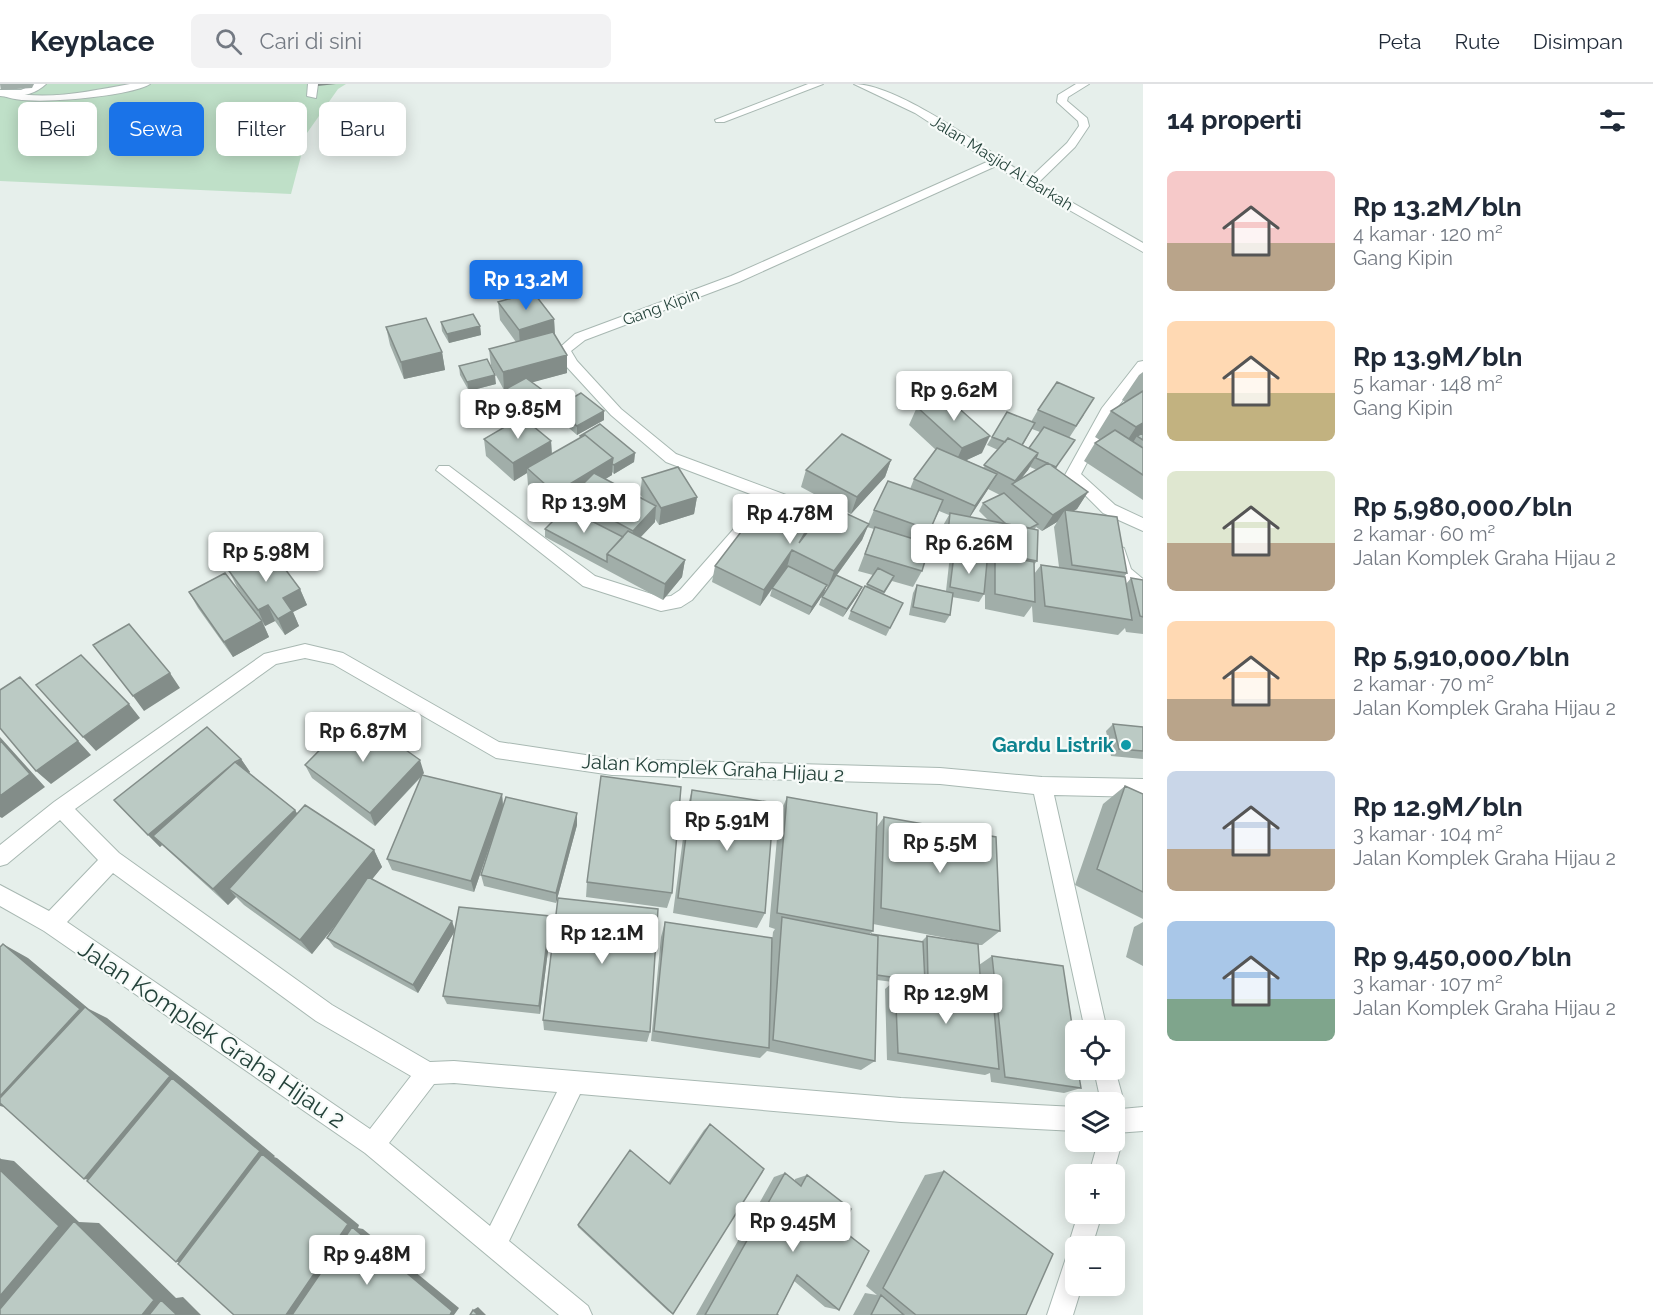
<!DOCTYPE html>
<html lang="id">
<head>
<meta charset="utf-8">
<style>
  :root { --surface:#fff; --page:#f2f2f3; --text:#1f2937; --muted:#747a83; --line:#e0e1e3; --accent:#1a73e8 }
  body { margin:0; font-family:Raleway,sans-serif; background:var(--page); color:var(--text); height:100vh; display:flex; flex-direction:column; font-size:22px; white-space:nowrap }
  * { box-sizing:border-box; margin:0 }
  p { font-size:20px; color:var(--muted) }
  .icon { flex:none; width:33px; height:33px; fill:none; stroke:currentColor; stroke-width:2; stroke-linecap:round; stroke-linejoin:round }
  .map { position:relative; flex:1; overflow:hidden }
  .details { display:flex; flex-direction:column; background:var(--surface); width:510px }
  .details>* { flex:none }
  .hud { position:absolute; left:18px; top:18px; width:570px; height:54px; display:flex; gap:12px }
  .tools { position:absolute; left:1065px; top:936px; display:grid; gap:12px }
  .tools a { display:grid; place-items:center; width:60px; height:60px; border-radius:9px; background:var(--surface); box-shadow:0 3px 15px #0003; font-size:30px }
  .price { position:absolute; translate:-50% -51px; padding:0 14px; border-radius:6px; background:#fff; color:#222; font-size:20px; line-height:39px; filter:drop-shadow(0 2px 3px #0008) }
  .price::after { content:''; position:absolute; left:50%; top:36px; width:18px; height:14px; margin-left:-9px; background:inherit; clip-path:polygon(0 0,100% 0,50% 100%) }
  .price.current { background:var(--accent); color:#fff }
  ul { padding:0; list-style:none }
  li { display:flex; align-items:center; gap:18px; height:150px; padding:0 24px }
  li span { display:grid; place-items:center; flex:none; width:168px; height:120px; border-radius:9px; color:#555 }
  li>.icon { margin-inline-start:auto }
  span .icon { width:72px; height:72px; fill:#fffc; stroke-width:1 }
  li b { font-size:26px }
  h2 { display:flex; justify-content:space-between; align-items:center; height:72px; padding:0 24px; font-size:26px }
  .tag { padding:0 21px; border-radius:9px; background:var(--surface); box-shadow:0 3px 15px #0003; font-size:21px; line-height:54px }
  .tag.current { background:var(--accent); color:#fff }
  header { display:flex; align-items:center; gap:36px; box-sizing:border-box; height:84px; padding:0 30px; background:var(--surface); border-bottom:2px solid var(--line) }
  header strong { font-size:28px }
  nav { display:flex; gap:33px; margin-inline-start:auto; font-size:21px }
  .search { width:420px; height:54px; background:var(--page); display:flex; align-items:center; gap:15px; box-sizing:border-box; padding:0 21px; border-radius:9px; color:var(--muted); font-size:22px }
  main { display:flex; flex:1; min-height:0 }
  .map>svg:first-child { display:block }
  .green { fill:#bfe0c8 }
  .lines { fill:none; stroke-linecap:round; stroke-linejoin:round }
  .service-casing { stroke:#a8b8b2; stroke-width:2 }
  .minor-casing { stroke:#a8b8b2; stroke-width:2 }
  .service { fill:#fff; fill-rule:evenodd }
  .minor { fill:#fff; fill-rule:evenodd }
  .wall { fill:#a1aea9; fill-rule:evenodd }
  .shaded-wall { fill:#838d89 }
  .building { fill:#bbcac4; stroke:#838d89; stroke-width:1.5 }
  .culture-dot { fill:#0f9aa8; stroke:#f7fbf9; stroke-width:2 }
  .labels { text-anchor:middle; dominant-baseline:central; stroke-width:4.5; stroke-linejoin:round; paint-order:stroke }
  .far-street-label { font-size:16px; fill:#24423a; stroke:#f7fbf9 }
  .culture-label { font-size:20px; font-weight:bold; fill:#0d838f; stroke:#f7fbf9; text-anchor:end }
  .street-label { font-size:20px; fill:#24423a; stroke:#f7fbf9 }
  .near-street-label { font-size:24px; fill:#24423a; stroke:#f7fbf9 }
</style>
</head>
<body>
<header>
<strong>Keyplace</strong>
<div class="search"><svg class="icon" aria-label="search" viewBox="0 0 24 24"><circle cx="10" cy="10" r="6"/><path d="M15 15l6 6"/></svg>Cari di sini</div>
<nav><a>Peta</a><a>Rute</a><a>Disimpan</a></nav>
</header>
<main>
<div class="map">
<svg width="1143" height="1231" viewBox="0 0 1143 1231">
  <rect width="100%" height="100%" fill="#e6efeb"/>
  <!-- green -->
  <path class="green" d="M45,0h301l-8,5 -31,44 -16,61 -291,-13v-88l31,-2z"/>
  <g class="lines">
    <!-- service casing -->
    <g class="service-casing">
      <path id="service" d="M130,0h20c-16,12 -131,24 -147,11l5,-3c39,9 83,-1 122,-8z
        M308,0h10l-2,14 -9,-2z
        M808,0h15l-99,38h-8l-1,-2z"/>
    </g>
    <!-- minor casing -->
    <g class="minor-casing">
      <path id="minor" d="M34,0h12c-11,11 -30,14 -46,12v-6h21z
        M854,0c45,0 136,68 176,94l37,-35 12,-17 -1,-5 -21,-19 1,-7 18,-11h13l-21,13 -1,4 20,17 2,8 -14,21 -37,36 105,60v9l-116,-66 -31,-20 -257,116 -154,58 -14,11 6,10 44,48 55,45 137,51 2,4 -2,4 -6,2 -32,-12 -83,97 -11,7 -20,4 -78,-25 -147,-116 3,-4h10l146,110 66,21 10,-1 9,-6 81,-92 -95,-36 -55,-47 -45,-49 -9,-16 18,-16 156,-58 258,-115 -74,-48z
        M1143,277v13l-30,39 -32,61 34,31 28,13v13l-40,-18 -38,-38 37,-67 36,-46z
        M1118,462l6,2 7,21 12,10v13c-21,-6 -28,-19 -33,-40l2,-4z
        M305,560l38,9 156,89 113,17 328,9 102,9 101,2v18l-89,-2 53,235h-22l-51,-236 -94,-10 -328,-9 -116,-17 -163,-94 -28,-6 -29,6 -201,145 44,44 213,152 98,57 24,-1 447,37 175,9v24l-175,-9 -321,-28 -71,147 79,65 4,9h-33l-194,-162 -321,-222 -44,-25v-21l49,26 49,-51 -38,-40 -53,44 -7,2v-21l54,-43 210,-148zM113,789l203,148 95,55 -41,53 -303,-207zM454,999l103,9 -67,134 -101,-83 45,-59z
        M1114,982l10,36 -3,7 22,-2v24l-27,2 6,9 -9,32h-24l9,-32h16v-40h-13l-7,-32h20z
        M1078,1130h24l-10,32h-16v40h6l-9,29h-26l20,-60 4,-1 -3,-8z"/>
    </g>
    <!-- service -->
    <use href="#service" class="service"/>
    <!-- minor -->
    <use href="#minor" class="minor"/>
  </g>
  <!-- wall -->
  <path class="wall" d="M0,0h34l-2,4 -31,2z
    M498,218l56,17 1,16 12,38 -35,9 20,15v17l-20,12 19,15 1,13 28,-16v-2l55,17 -1,9 -20,12 -2,-2v3l-7,4 38,19 -3,-3 2,-17 55,19 -3,17 -35,11 -4,-6v3l-15,16 45,22 -3,17 -19,23 -118,-63v-8l25,-19v-10l-15,9 -27,-24 -1,-12 -13,8 -28,-25 -2,-17 26,-15 -13,-11 -2,-18 12,-6 -3,1 -13,-24 -2,-17 27,-7 -16,-22z
    M441,238l39,4 1,9 -32,8 -7,-12z
    M386,243l56,25 3,18 -41,9 -14,-34z
    M459,282l37,18 -27,7 -9,-16z
    M1143,288v128l-59,-39 11,-18 5,-3 -5,-3 16,-26 14,-9 -3,-2 17,-25z
    M917,323l65,46 -16,7 17,8 15,-18 -11,-5 5,-8 39,-15 7,-12 46,5 -15,23 -13,31 32,23 -11,17 -4,2 54,62 -3,4 2,7 5,-6 12,2v54l-17,-2 -1,-4 -7,7 -85,-13 -1,-16 -8,11 -39,-8v-24l-1,9 -5,8 -27,-5 -2,18 -5,8 -36,-8 4,-22 4,-8 29,6 3,-27 1,-3 -11,-2 2,-30 8,-14 -10,-4 -15,31 -2,29 -9,16 -21,-6 -8,13 19,9 -17,33 -38,-17 3,-8 22,-36 -15,-4 16,-42 -7,-2 -5,13 -25,35 21,20 -15,22 -24,-12 3,-8 6,-10 -2,-1 -2,7 -15,22 -39,-19 2,-7 -12,17 -48,-24 3,-16 57,-48 47,-2 49,8 6,-14 36,-21 4,-10 22,-29 -27,-25zM1032,345l8,3 -11,16 -6,-3zM1030,383l7,3 -16,9 7,-9zM988,405l12,6 -17,8 -4,8 9,9 -18,-3zM1057,438l-3,5 5,40 -18,-2 -7,9v-9l3,-4 -2,-32 1,-2 6,4z
    M555,324l49,12 -27,15 -22,-19z
    M891,376l-6,17 -34,37 -50,-27 5,-17z
    M229,487l71,18 7,16 -14,7 6,14 -14,9 -10,-14 -10,5 -28,-39z
    M189,508l73,29 7,16 -36,20 -35,-49z
    M1113,640l30,3v32l-32,-3 -5,-25z
    M241,675l9,13 -1,1 46,37 2,4 77,36 8,17 -10,12 80,42 3,9 96,-3 -11,87 -93,-10 -4,-8 11,-64 -36,61 -84,-46 -7,-9 11,-16 -26,32 -68,-49 -8,-8 -8,8 -66,-60 -2,2 -46,-47z
    M305,681l119,8 -2,2 80,19 1,11 74,20 -21,78 -72,-17 -3,-11 12,-38 -19,55 -82,-22 -5,-11 35,-83 -47,50 -63,-48z
    M1125,702l18,8v125l-68,-34 28,-81z
    M692,706l73,123 -8,15 -84,-15 14,-105z
    M787,713l89,31 8,-11 116,114 -18,14h-4l1,20 13,-9 89,132 -17,5 -73,-11 -1,-9 -5,2 -98,-15 -2,-71 8,-7 -16,-2 -2,81 -14,9 -94,-19 -7,7 -109,-17 10,-104 4,-15 107,20 1,-10 2,-3 -6,-2 10,-111zM873,840l99,19 -45,-7 -6,6 -51,-8 3,-3zM980,888l2,22 -7,-1 6,-4zM923,900l40,7 -42,-6z
    M587,798l85,11 -5,15 -81,-11z
    M1143,838v44l-17,-9 8,-30z
    M543,936l107,12 -3,10 -103,-12z
    M710,1040l-37,190 -5,-3 -90,-84v-2l90,-42 36,-53z
    M944,1087l82,144h-173l12,-22 12,2 -11,-9 59,-111z
    M785,1089l10,8v-2l12,-4 34,54 -2,81 -14,-3 -31,-26 -17,33 1,1h-82l78,-138z"/>
  <!-- shaded-wall -->
  <path class="shaded-wall" d="M318,0h18l-18,2z
    M554,235l1,18 -35,10 -1,-17z
    M480,242l1,9 -32,8 -2,-9z
    M442,268l3,18 -41,9 -3,-17z
    M567,271v18l-63,17 -1,-18z
    M495,291l1,9 -27,7 -2,-9z
    M552,313v17l-31,19 -1,-18z
    M604,327v9l-27,15v-9z
    M1143,339v14l-6,-1 -5,8 -13,9 17,-26z
    M990,352l-8,17 -28,13 8,-18z
    M551,357l1,18 -25,9v5l-13,8 -1,-18z
    M635,369l-1,9 -20,12v-9z
    M1038,369l-10,17 -13,16 -2,-1 2,-4z
    M613,374l-1,17 -39,24 -3,-2v3l-15,9v-16z
    M891,376l-6,17 -34,37 6,-17z
    M997,390l-10,17 -21,32 9,-17z
    M1088,408l-11,17 -11,7 -1,-6 -8,12 -15,9 11,-16z
    M697,413l-3,17 -35,11 2,-17z
    M656,422l-1,16 -24,25 2,-16z
    M869,440l-7,16 -34,47 6,-16z
    M792,466l-5,17 -27,39 4,-16z
    M685,476l-3,17 -19,23 2,-16z
    M827,501l-3,8 -15,22 3,-8z
    M862,503l-4,8 -15,22 4,-8z
    M300,505l7,16 -14,7 6,14 -14,9 -7,-16 5,-21z
    M268,521l7,16 -10,5 -7,-16z
    M262,537l7,16 -36,20 -9,-15z
    M170,589l10,15 -36,23 -11,-15z
    M20,593l71,78 -40,29 -15,-13z
    M129,620l11,14 -44,33 -13,-14z
    M0,653l45,50 -43,31 -2,-1z
    M241,675l9,13 -87,73 -10,-9 9,9 -2,2 -12,-12z
    M420,676l4,13 -49,53 -5,-13z
    M502,710l1,13 -29,85 -3,-11z
    M295,726l11,18 -77,61 7,8 -8,8 -15,-16z
    M577,729v12l-21,78v-10z
    M374,766l8,17 -70,87 -12,-14z
    M550,832l1,11 -11,87 -1,-8z
    M452,837l3,10 -37,62 -5,-8z
    M3,860l25,14 61,51 18,9 84,68 84,70 -1,1 3,1 82,67 -1,3 5,1 96,79 -5,7h-168l-90,-53h-20l-68,-79 -24,-4 -64,-68 -20,-5z
    M0,1074l1,1 13,2 65,61 20,1 77,75 7,-1 18,18h-201z
    M478,1223l8,8h-8l-5,-5z"/>
  <!-- building -->
  <path class="building" d="M533,208l21,27 -35,11 -21,-28z
    M473,230l7,12 -33,8 -6,-12z
    M426,234l16,34 -41,10 -15,-35z
    M553,248l14,23 -64,17 -14,-23z
    M487,275l8,16 -28,7 -8,-16z
    M526,294l26,19 -32,18 -25,-20z
    M1057,298l37,16 -18,28 -38,-16z
    M1143,307v32l-7,4 -25,-16z
    M581,309l23,18 -27,15 -22,-18z
    M945,312l45,40 -28,12 -45,-41z
    M1007,328l28,11 -13,22 -14,-7 -3,4 -13,-5z
    M522,333l29,24 -38,22 -29,-24z
    M600,340l35,29 -21,12 -2,-1 1,-6 -28,-23 -4,2 -1,-1z
    M1044,343l31,13 -19,27 -20,-9 2,-5 -9,-5z
    M1115,346l28,18v27l-48,-32z
    M1143,349v7l-6,-4z
    M842,350l49,26 -34,37 -51,-27z
    M585,351l28,23 -58,35 -28,-25z
    M1008,354l30,15 -23,28 -31,-16z
    M937,364l60,26 -22,32 -61,-27z
    M1048,379l40,29 -35,23 -41,-31z
    M678,383l19,30 -36,11 -19,-30z
    M594,389l62,33 -23,25 -63,-34z
    M888,397l55,19 -13,30 -56,-20z
    M1004,409l34,31 -8,4 -24,-4 -23,-21z
    M788,413l33,15 -17,24 1,-3 -33,-15z
    M828,421l41,19 -35,47 -42,-21 -28,40 -49,-24 42,-55 48,22 -6,10z
    M566,424l57,29 -16,17v8l-62,-33z
    M1065,426l52,7 10,56 -55,-8z
    M950,429l88,17 -1,31 -90,-18z
    M875,443l55,17 -8,27 -57,-17z
    M628,447l57,29 -20,24 -58,-30z
    M271,466l29,39 -17,9 9,13 -14,8 -10,-14 -10,5 -29,-39z
    M954,471l33,7 -3,32 -34,-7z
    M995,471l39,7 1,40 -40,-8z
    M1041,481l84,12 7,43 -87,-14z
    M788,482l39,19 -15,22 -40,-19z
    M878,484l16,8 -10,16 -17,-8z
    M225,489l37,48 -38,21 -35,-50z
    M836,491l26,12 -15,22 -25,-12z
    M1131,494l12,2v37l-3,-1z
    M917,501l36,8 -3,22 -37,-8z
    M865,502l38,17 -13,25 -39,-17z
    M129,540l41,49 -37,23 -40,-51z
    M81,571l48,49 -46,33 -47,-52z
    M20,593l58,64 -42,30 -36,-43v-38z
    M355,630l65,46 -50,53 -65,-48z
    M1113,640l30,3v24l-24,-2z
    M207,643l34,32 -6,3 -87,73 -34,-35z
    M0,656l30,34 -30,22z
    M235,678l60,48 -82,79 -60,-53z
    M422,691l80,19 -31,87 -84,-22z
    M601,692l80,11 -9,106 -85,-11z
    M1125,702l18,8v98l-46,-23z
    M692,706l82,13 -9,110 -87,-15z
    M506,713l71,16 -21,80 -75,-18z
    M787,713l90,16 -4,118 -96,-18z
    M305,721l69,45 -74,90 -71,-51z
    M884,733l112,20 4,94 -119,-23z
    M368,793l84,44 -39,64 -86,-47z
    M558,814l100,11 -8,123 -107,-12z
    M459,823l91,9 -11,90 -96,-10z
    M782,833l96,19 -3,125 -102,-21z
    M665,838l107,16 -3,110 -115,-17z
    M871,850l52,8 2,40 -48,-7 1,-39z
    M927,852l51,8 3,45 -53,-9z
    M3,860l77,65 -80,87v-149z
    M992,872l71,10 13,85v19h2l3,18 -76,-11z
    M895,897l98,15 6,73 -101,-16z
    M85,923l85,69 -86,103 -84,-76v-5z
    M172,994l88,73 -84,111 -89,-81z
    M710,1040l54,45 -91,145 -95,-89 52,-75 40,34z
    M262,1070l86,70 -62,91h-52l-56,-51z
    M0,1086l59,56 -59,70z
    M944,1087l109,83 -27,61h-110l-33,-27z
    M785,1089l16,13 6,-11 44,34 -10,20 28,22 -30,59 -42,-35 -20,39 1,1h-73z
    M74,1137l80,79 -12,15h-142v-6z
    M352,1143l100,84 -2,4h-158z
    M881,1211l23,20h-33z
    M161,1216l16,15h-28z
    M473,1226l5,5h-8z"/>
  <!-- markers -->
  <circle class="culture-dot" cx="1126" cy="661" r="6"/>
  <g class="labels">
    <!-- far-street labels -->
    <g class="far-street-label">
      <text transform="translate(1002 79) rotate(32)">Jalan Masjid Al Barkah</text>
      <text transform="translate(661 223) rotate(-20)">Gang Kipin</text>
    </g>
    <!-- culture labels -->
    <g class="culture-label">
      <text x="1114" y="661">Gardu Listrik</text>
    </g>
    <!-- street labels -->
    <g class="street-label">
      <text transform="translate(713 684) rotate(3)">Jalan Komplek Graha Hijau 2</text>
    </g>
    <!-- near-street labels -->
    <g class="near-street-label">
      <text transform="translate(212 950) rotate(34)">Jalan Komplek Graha Hijau 2</text>
    </g>
  </g>
</svg>
<div class="tools">
<a><svg class="icon" aria-label="locate" viewBox="0 0 24 24"><circle cx="12" cy="12" r="6"/><path d="M12 2v4M12 18v4M2 12h4M18 12h4"/></svg></a>
<a><svg class="icon" aria-label="layers" viewBox="0 0 24 24"><path d="M12 4l9 5-9 5-9-5zM3 14l9 5 9-5"/></svg></a>
<a>+</a>
<a>−</a>
</div>
<b class="price current" style="left:526px;top:227px">Rp 13.2M</b>
<b class="price" style="left:954px;top:338px">Rp 9.62M</b>
<b class="price" style="left:518px;top:356px">Rp 9.85M</b>
<b class="price" style="left:584px;top:450px">Rp 13.9M</b>
<b class="price" style="left:790px;top:461px">Rp 4.78M</b>
<b class="price" style="left:969px;top:491px">Rp 6.26M</b>
<b class="price" style="left:266px;top:499px">Rp 5.98M</b>
<b class="price" style="left:363px;top:679px">Rp 6.87M</b>
<b class="price" style="left:727px;top:768px">Rp 5.91M</b>
<b class="price" style="left:940px;top:790px">Rp 5.5M</b>
<b class="price" style="left:602px;top:881px">Rp 12.1M</b>
<b class="price" style="left:946px;top:941px">Rp 12.9M</b>
<b class="price" style="left:793px;top:1169px">Rp 9.45M</b>
<b class="price" style="left:367px;top:1202px">Rp 9.48M</b>
<div class="hud">
<a class="tag">Beli</a>
<a class="tag current">Sewa</a>
<a class="tag">Filter</a>
<a class="tag">Baru</a>
</div>
</div>
<section class="details">
<h2>14 properti<svg class="icon" aria-label="filters" viewBox="0 0 24 24"><path d="M4 7h16M4 17h16"/><circle cx="9" cy="7" r="2"/><circle cx="15" cy="17" r="2"/></svg></h2>
<ul>
<li><span style="background:linear-gradient(#f6c9c9 60%,#b9a48a 0)"><svg class="icon" aria-label="home" viewBox="0 0 24 24"><path d="M3 11l9-7 9 7M6 9v11h12V9"/></svg></span><div><b>Rp 13.2M/bln</b><p>4 kamar · 120 m²</p><p>Gang Kipin</p></div></li>
<li><span style="background:linear-gradient(#ffd9b3 60%,#c2b280 0)"><svg class="icon" aria-label="home" viewBox="0 0 24 24"><path d="M3 11l9-7 9 7M6 9v11h12V9"/></svg></span><div><b>Rp 13.9M/bln</b><p>5 kamar · 148 m²</p><p>Gang Kipin</p></div></li>
<li><span style="background:linear-gradient(#dfe7d0 60%,#b9a48a 0)"><svg class="icon" aria-label="home" viewBox="0 0 24 24"><path d="M3 11l9-7 9 7M6 9v11h12V9"/></svg></span><div><b>Rp 5,980,000/bln</b><p>2 kamar · 60 m²</p><p>Jalan Komplek Graha Hijau 2</p></div></li>
<li><span style="background:linear-gradient(#ffd9b3 65%,#b9a48a 0)"><svg class="icon" aria-label="home" viewBox="0 0 24 24"><path d="M3 11l9-7 9 7M6 9v11h12V9"/></svg></span><div><b>Rp 5,910,000/bln</b><p>2 kamar · 70 m²</p><p>Jalan Komplek Graha Hijau 2</p></div></li>
<li><span style="background:linear-gradient(#c9d6e8 65%,#b9a48a 0)"><svg class="icon" aria-label="home" viewBox="0 0 24 24"><path d="M3 11l9-7 9 7M6 9v11h12V9"/></svg></span><div><b>Rp 12.9M/bln</b><p>3 kamar · 104 m²</p><p>Jalan Komplek Graha Hijau 2</p></div></li>
<li><span style="background:linear-gradient(#a9c7e8 65%,#7fa58c 0)"><svg class="icon" aria-label="home" viewBox="0 0 24 24"><path d="M3 11l9-7 9 7M6 9v11h12V9"/></svg></span><div><b>Rp 9,450,000/bln</b><p>3 kamar · 107 m²</p><p>Jalan Komplek Graha Hijau 2</p></div></li>
</ul>
</section>
</main>
</body>
</html>
